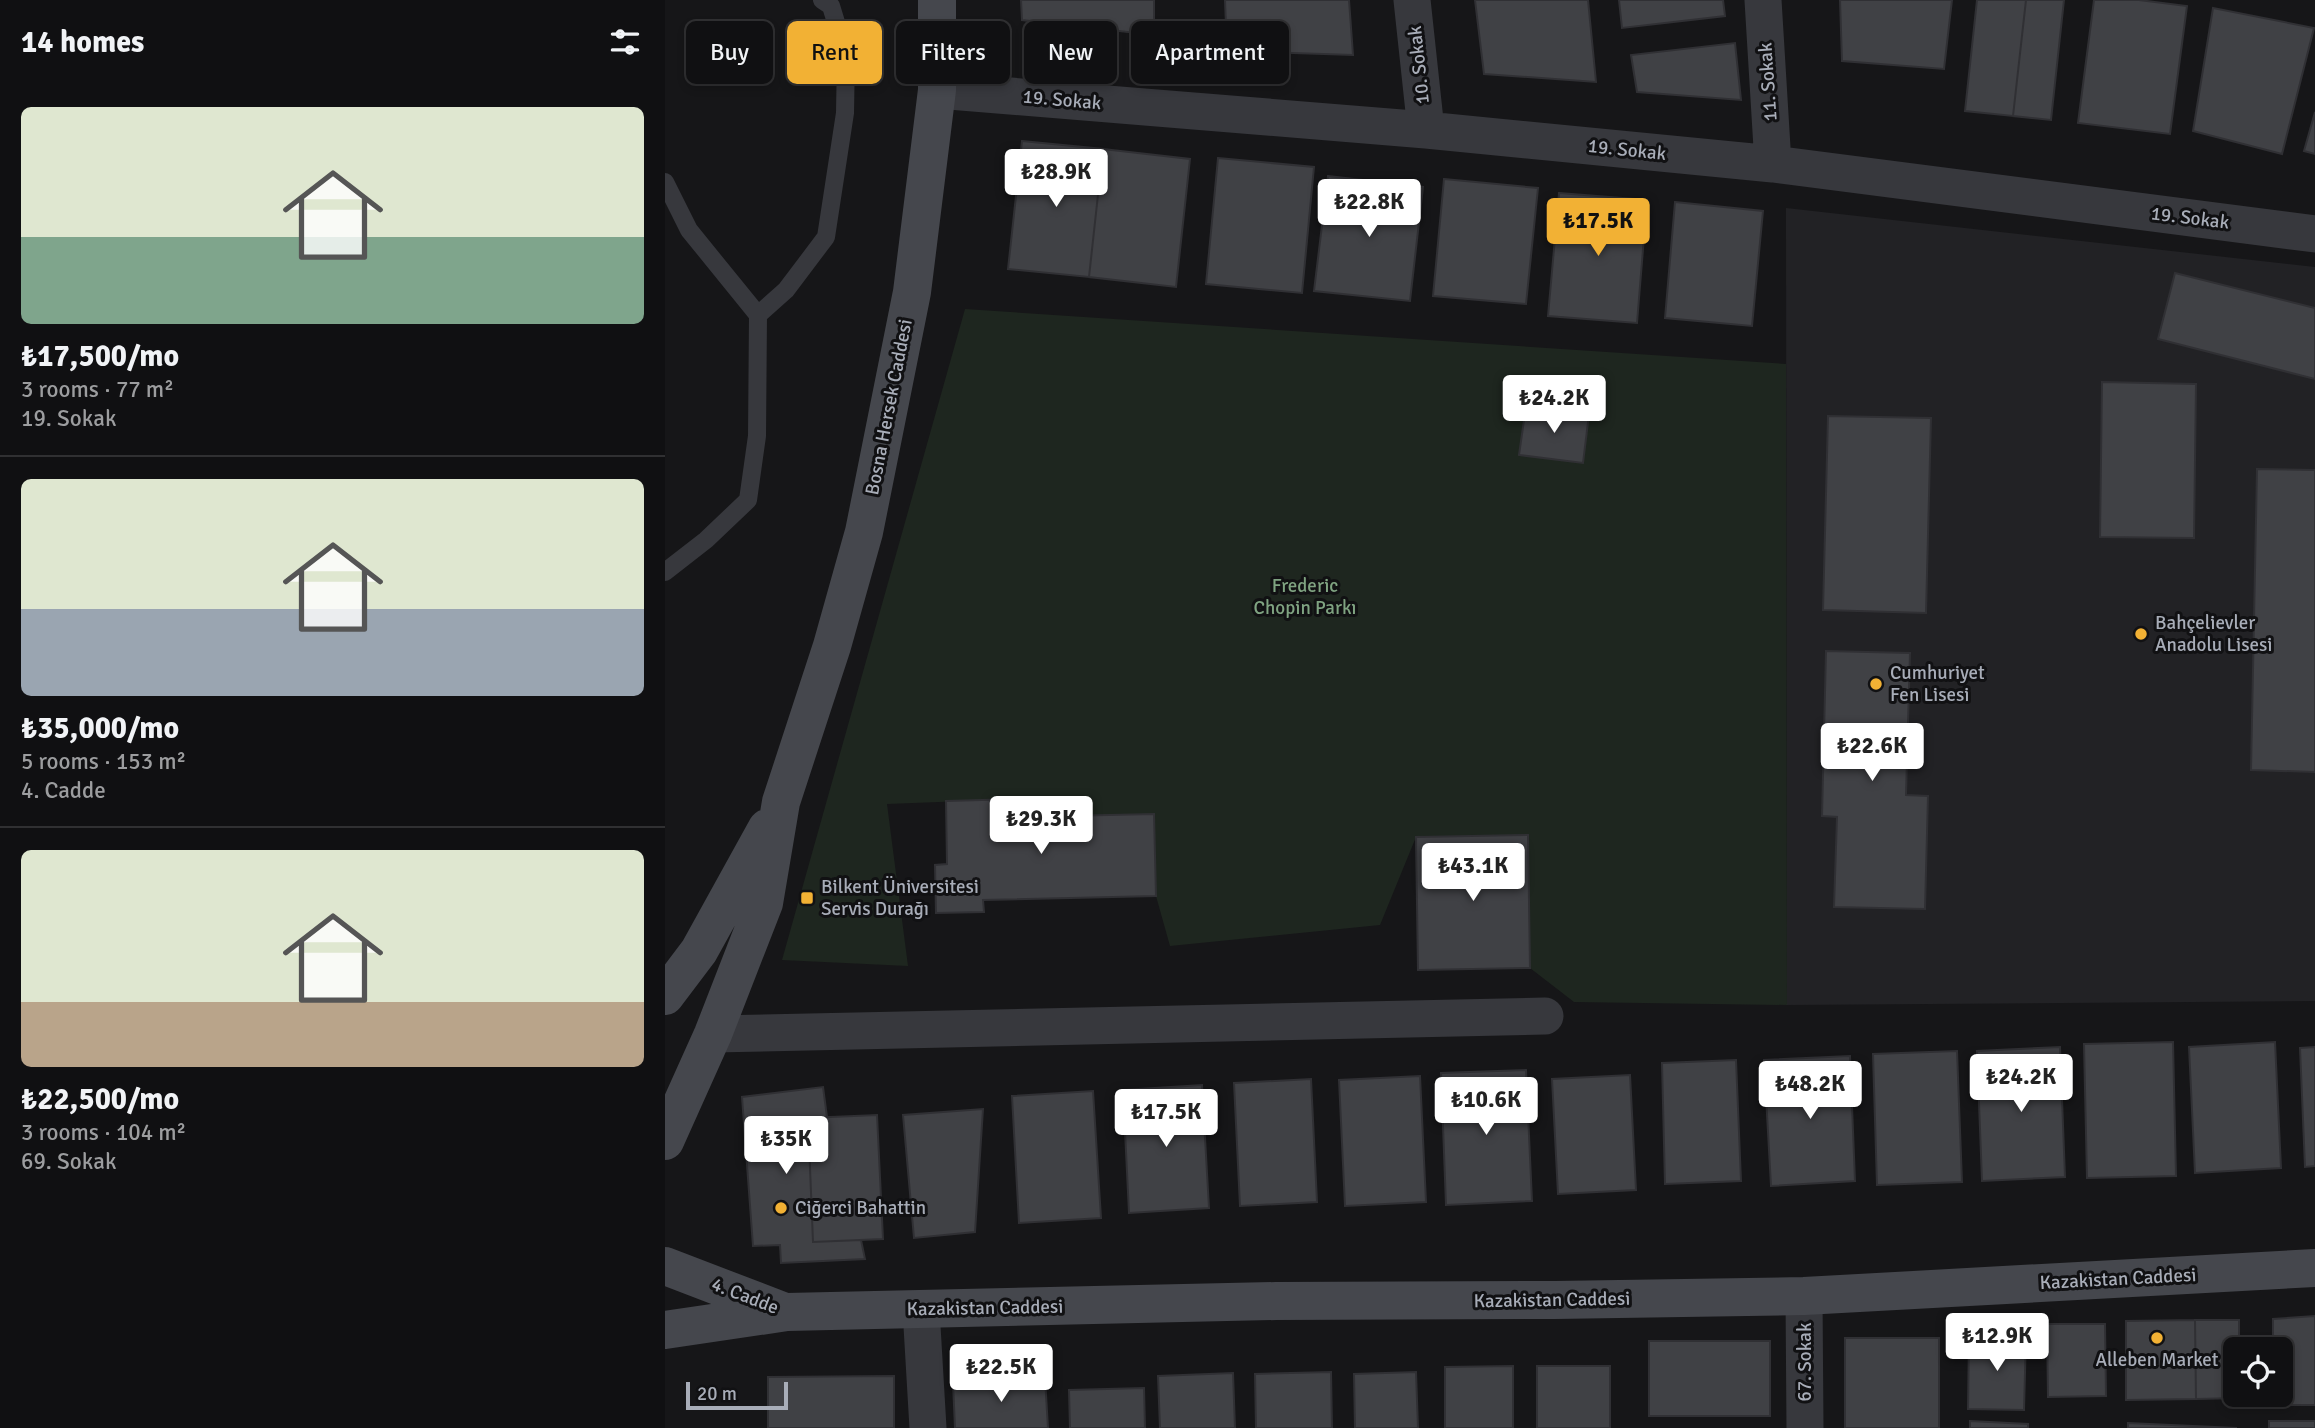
<!DOCTYPE html>
<html lang="en">
<head>
<meta charset="utf-8">
<style>
  :root { --surface:#101012; --page:#19191b; --text:#f1f3f6; --muted:#9c9d9f; --line:#303032; --accent:#f2b134 }
  body { margin:0; font-family:Signika,sans-serif; background:var(--page); color:var(--text); height:100vh; display:flex; flex-direction:column; font-size:26px; white-space:nowrap }
  * { box-sizing:border-box; margin:0 }
  p { font-size:23px; color:var(--muted) }
  .icon { flex:none; width:38px; height:38px; fill:none; stroke:currentColor; stroke-width:2; stroke-linecap:round; stroke-linejoin:round }
  .map { position:relative; flex:1; overflow:hidden }
  .side { display:flex; flex-direction:column; background:var(--surface); width:665px }
  .side>* { flex:none }
  .banner { position:absolute; left:21px; top:21px; width:665px; height:63px; display:flex; gap:14px }
  .buttons { position:absolute; left:1558px; top:1337px; display:grid; gap:14px }
  .buttons a { display:grid; place-items:center; width:70px; height:70px; border-radius:10px; background:var(--surface); box-shadow:0 4px 10px #0003,0 0 0 2px var(--line); font-size:35px }
  .scale { position:absolute; left:21px; bottom:18px; width:102px; box-sizing:border-box; padding-left:7px; border:4px solid #a8adb8; border-top:0; font-size:19px; line-height:24px; white-space:nowrap; color:#a8adb8; -webkit-text-stroke:5px #111113; paint-order:stroke }
  .price { position:absolute; translate:-50% -60px; padding:0 16px; border-radius:7px; background:#fff; color:#222; font-size:23px; line-height:46px; filter:drop-shadow(0 2px 4px #0008) }
  .price::after { content:''; position:absolute; left:50%; top:42px; width:21px; height:16px; margin-left:-10px; background:inherit; clip-path:polygon(0 0,100% 0,50% 100%) }
  .price.on { background:var(--accent); color:#111 }
  ul { padding:0; list-style:none }
  li { display:grid; align-content:center; gap:14px; height:371px; padding:0 21px }
  li+li { border-top:2px solid var(--line) }
  li span { display:grid; place-items:center; height:217px; border-radius:10px; color:#555 }
  li>.icon { margin-inline-start:auto }
  span .icon { width:126px; height:126px; fill:#fffc; stroke-width:1 }
  li b { font-size:30px }
  h2 { display:flex; justify-content:space-between; align-items:center; height:84px; padding:0 21px; font-size:30px }
  .pill { padding:0 24px; border-radius:10px; background:var(--surface); box-shadow:0 4px 10px #0003,0 0 0 2px var(--line); font-size:24px; line-height:63px }
  .pill.on { background:var(--accent); color:#111 }
  main { display:flex; flex:1; min-height:0 }
  .map>svg:first-child { display:block }
  .built { fill:#222225 }
  .green { fill:#1e261f }
  .building { fill:#404145; stroke:#303034; stroke-width:2 }
  .lines { fill:none; stroke-linecap:round; stroke-linejoin:round }
  .lane { stroke:#37383d; stroke-width:18 }
  .street { stroke:#37383d; stroke-width:37 }
  .secondary { stroke:#45474d; stroke-width:38 }
  .poi-dot { fill:#f2b134; stroke:#111113; stroke-width:2.5 }
  .labels { text-anchor:middle; dominant-baseline:central; stroke-width:6; stroke-linejoin:round; paint-order:stroke }
  .street-label { font-size:19px; fill:#a8adb8; stroke:#111113 }
  .park-label { font-size:19px; fill:#7fa381; stroke:#111113 }
  .poi-label { font-size:19px; fill:#a8adb8; stroke:#111113; text-anchor:start }
</style>
</head>
<body>
<main>
<section class="side">
<h2>14 homes<svg class="icon" aria-label="filters" viewBox="0 0 24 24"><path d="M4 7h16M4 17h16"/><circle cx="9" cy="7" r="2"/><circle cx="15" cy="17" r="2"/></svg></h2>
<ul>
<li><span style="background:linear-gradient(#dfe7d0 60%,#7fa58c 0)"><svg class="icon" aria-label="home" viewBox="0 0 24 24"><path d="M3 11l9-7 9 7M6 9v11h12V9"/></svg></span><div><b>₺17,500/mo</b><p>3 rooms · 77 m²</p><p>19. Sokak</p></div></li>
<li><span style="background:linear-gradient(#dfe7d0 60%,#9aa5b1 0)"><svg class="icon" aria-label="home" viewBox="0 0 24 24"><path d="M3 11l9-7 9 7M6 9v11h12V9"/></svg></span><div><b>₺35,000/mo</b><p>5 rooms · 153 m²</p><p>4. Cadde</p></div></li>
<li><span style="background:linear-gradient(#dfe7d0 70%,#b9a48a 0)"><svg class="icon" aria-label="home" viewBox="0 0 24 24"><path d="M3 11l9-7 9 7M6 9v11h12V9"/></svg></span><div><b>₺22,500/mo</b><p>3 rooms · 104 m²</p><p>69. Sokak</p></div></li>
</ul>
</section>
<div class="map">
<svg width="1650" height="1428" viewBox="0 0 1650 1428">
  <rect width="100%" height="100%" fill="#161618"/>
  <!-- built -->
  <path class="built" d="M1121,208l529,59v734l-528,4z"/>
  <!-- green -->
  <path class="green" d="M300,309l821,55 1,641 -213,-3 -44,-34 -3,-133 -111,2 -36,88 -210,21 -14,-50 -3,-82 -135,3 -1,-18 -130,5 21,162 -126,-6z"/>
  <!-- building -->
  <path class="building" d="M356,0h133v35l-132,-15z
    M560,0h124l4,55 -126,-4z
    M810,0h113l8,82 -112,-8z
    M954,0h104l2,16 -103,12z
    M1175,0h112l-8,69 -102,-8z
    M1312,0h49l-13,116 -48,-5z
    M1361,0h38l-13,120 -38,-4z
    M1429,0h45l48,6 -17,128 -92,-11z
    M1548,8l101,20 -32,126 -89,-23z
    M1070,43l6,57 -104,-8 -6,-37z
    M1650,112v42l-11,-3z
    M357,141l81,8 -14,128 -81,-8z
    M438,149l87,10 -14,128 -87,-10z
    M553,158l96,9 -12,126 -96,-9z
    M663,176l95,11 -13,114 -96,-10z
    M779,179l94,9 -12,116 -93,-8z
    M894,193l88,7 -10,123 -89,-7z
    M1010,202l88,9 -11,115 -87,-8z
    M1510,273l140,35v71l-157,-40z
    M1437,382l94,2 -2,154 -94,-1z
    M861,406l63,8 -6,49 -64,-8z
    M1163,416l103,2 -5,195 -103,-3z
    M1592,469l58,1v302l-64,-2z
    M1161,651l84,2 -4,142 22,1 -3,113 -91,-2 3,-90 -15,-1z
    M353,799v18l136,-3 2,82 -173,4 1,12 -48,1 -1,-48 12,-1 -1,-63z
    M863,835l2,133 -112,2 -2,-133z
    M1508,1042l3,134 -89,2 -3,-134z
    M1610,1042l6,126 -86,5 -6,-126z
    M1395,1047l5,130 -83,4 -5,-130z
    M1650,1047v119l-10,1 -5,-119z
    M1292,1051l5,131 -85,3 -4,-131z
    M1185,1056l5,125 -84,5 -7,-126z
    M1071,1060l5,121 -76,3 -3,-121z
    M861,1070l6,131 -86,4 -5,-132z
    M965,1075l6,115 -78,4 -6,-115z
    M755,1076l6,126 -81,4 -6,-126z
    M646,1079l6,123 -77,4 -6,-123z
    M537,1085l7,123 -80,5 -6,-123z
    M158,1087l4,30 -19,1 5,124 48,-2 4,19 -84,4 -1,-18 -27,1 -11,-149z
    M428,1091l8,127 -82,5 -7,-127z
    M318,1109l-8,123 -61,6 -11,-123z
    M212,1115l6,124 -70,3 -5,-124z
    M1650,1316v89h-40l-1,-10h6v-46h-7v-30z
    M1530,1320h44v29h-4v46h4v3l-43,1z
    M1530,1320l1,79 -70,1v-79z
    M1382,1324h58l1,72 -58,1z
    M1304,1336h57l-2,74 -56,-1z
    M1180,1338h94v90h-94z
    M984,1341h121v75h-121z
    M848,1366v62h-68v-61z
    M872,1366h73v62h-73z
    M666,1372l1,56h-76l-1,-54z
    M751,1372l2,56h-63l-1,-54z
    M568,1373l2,55h-75l-2,-52z
    M229,1376v52h-126v-51z
    M380,1378l3,50h-93l-2,-45z
    M479,1388l1,40h-75l-1,-38z
    M1305,1421l58,3v4h-58z
    M1604,1421h46v7h-46z
    M1463,1423l109,5h-109z"/>
  <g class="lines">
    <!-- lane -->
    <path class="lane" d="M0,182l24,48 69,85 -1,121 -9,64 -42,40 -41,32
      M93,315l28,-25 40,-53 19,-124 1,-58 -15,-49 -9,-6"/>
    <!-- street -->
    <path class="street" d="M747,0l14,130
      M1098,0l10,164
      M272,90l489,40 347,34 542,70
      M48,1034l832,-18
      M1139,1296l1,132
      M256,1309l7,119"/>
    <!-- secondary -->
    <path class="secondary" d="M0,996l34,-45 68,-123
      M0,1141l48,-107 51,-131 17,-101 51,-156 32,-114 48,-240 25,-202v-90
      M0,1266l120,46
      M0,1330l122,-18 489,-11 279,-1 249,-4 511,-28"/>
  </g>
  <!-- markers -->
  <g class="poi-dot">
    <circle cx="1476" cy="634" r="7"/>
    <circle cx="1211" cy="684" r="7"/>
    <rect x="135" y="891" width="14" height="14" rx="3.5"/>
    <circle cx="116" cy="1208" r="7"/>
    <circle cx="1492" cy="1338" r="7"/>
  </g>
  <g class="labels">
    <!-- street labels -->
    <g class="street-label">
      <text transform="translate(754 65) rotate(-96)">10. Sokak</text>
      <text transform="translate(1103 82) rotate(-94)">11. Sokak</text>
      <text transform="translate(397 100) rotate(5)">19. Sokak</text>
      <text transform="translate(962 150) rotate(6)">19. Sokak</text>
      <text transform="translate(1525 218) rotate(7)">19. Sokak</text>
      <text transform="translate(224 407) rotate(-79)">Bosna Hersek Caddesi</text>
      <text transform="translate(1453 1279) rotate(-3)">Kazakistan Caddesi</text>
      <text transform="translate(80 1296) rotate(21)">4. Cadde</text>
      <text transform="translate(887 1300) rotate(-1)">Kazakistan Caddesi</text>
      <text transform="translate(320 1308) rotate(-1)">Kazakistan Caddesi</text>
      <text transform="translate(1140 1362) rotate(-90)">67. Sokak</text>
    </g>
    <!-- park labels -->
    <g class="park-label">
      <text x="640" y="586">Frederic<tspan x="640" dy="22">Chopin Parkı</tspan></text>
    </g>
    <!-- poi labels -->
    <g class="poi-label">
      <text x="1490" y="623">Bahçelievler<tspan x="1490" dy="22">Anadolu Lisesi</tspan></text>
      <text x="1225" y="673">Cumhuriyet<tspan x="1225" dy="22">Fen Lisesi</tspan></text>
      <text x="156" y="887">Bilkent Üniversitesi<tspan x="156" dy="22">Servis Durağı</tspan></text>
      <text x="130" y="1208">Ciğerci Bahattin</text>
      <text x="1492" y="1360" text-anchor="middle">Alleben Market</text>
    </g>
  </g>
</svg>
<div class="buttons">
<a><svg class="icon" aria-label="locate" viewBox="0 0 24 24"><circle cx="12" cy="12" r="6"/><path d="M12 2v4M12 18v4M2 12h4M18 12h4"/></svg></a>
</div>
<div class="scale">20 m</div>
<b class="price" style="left:391px;top:209px">₺28.9K</b>
<b class="price" style="left:704px;top:239px">₺22.8K</b>
<b class="price on" style="left:933px;top:258px">₺17.5K</b>
<b class="price" style="left:889px;top:435px">₺24.2K</b>
<b class="price" style="left:1207px;top:783px">₺22.6K</b>
<b class="price" style="left:376px;top:856px">₺29.3K</b>
<b class="price" style="left:808px;top:903px">₺43.1K</b>
<b class="price" style="left:1356px;top:1114px">₺24.2K</b>
<b class="price" style="left:1145px;top:1121px">₺48.2K</b>
<b class="price" style="left:821px;top:1137px">₺10.6K</b>
<b class="price" style="left:501px;top:1149px">₺17.5K</b>
<b class="price" style="left:121px;top:1176px">₺35K</b>
<b class="price" style="left:1332px;top:1373px">₺12.9K</b>
<b class="price" style="left:336px;top:1404px">₺22.5K</b>
<div class="banner">
<a class="pill">Buy</a>
<a class="pill on">Rent</a>
<a class="pill">Filters</a>
<a class="pill">New</a>
<a class="pill">Apartment</a>
</div>
</div>
</main>
</body>
</html>
